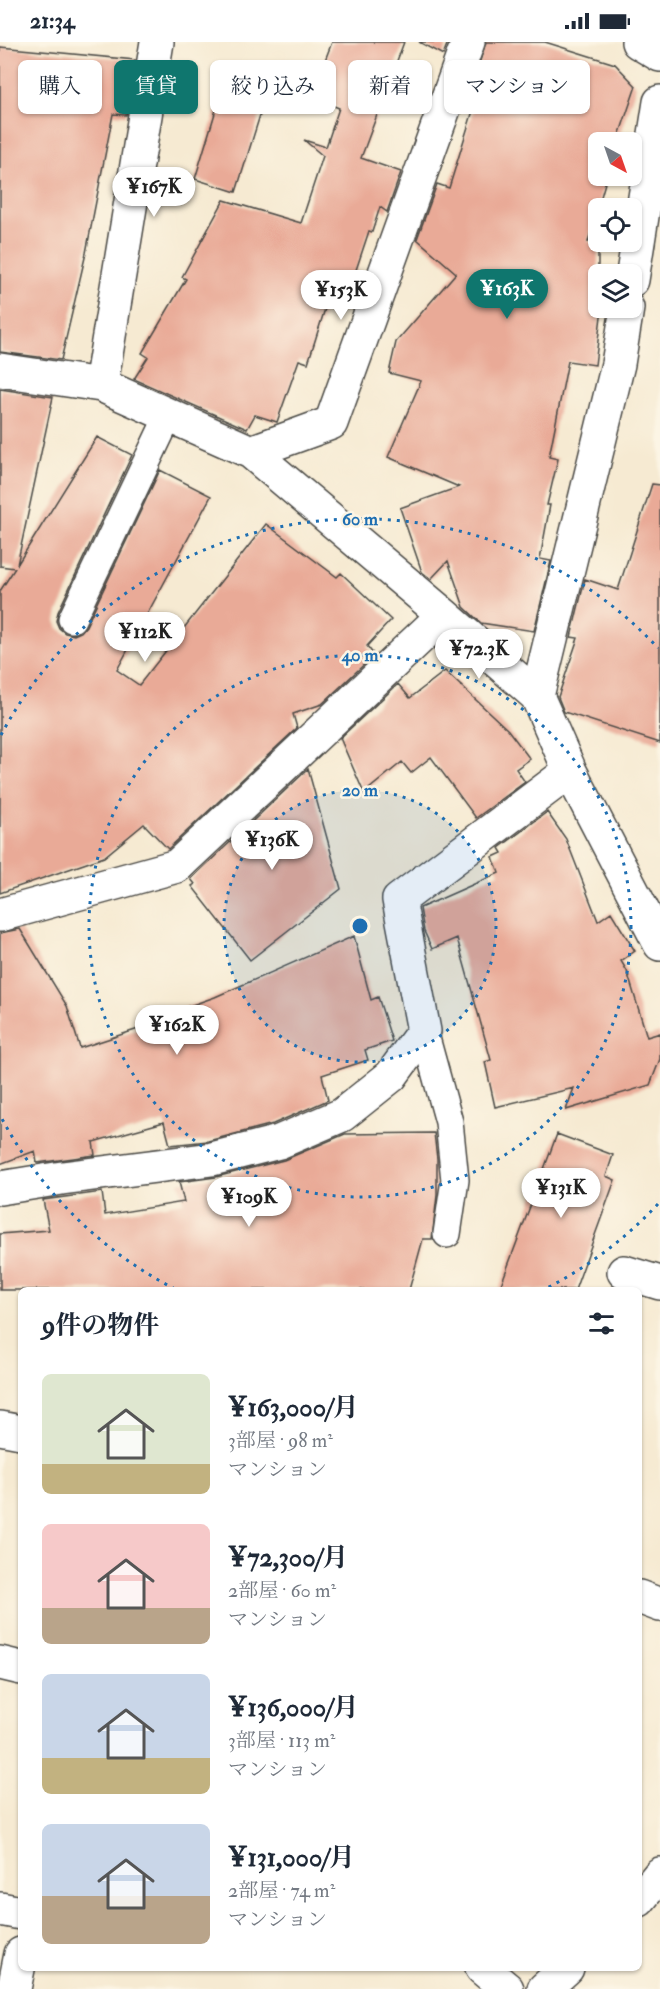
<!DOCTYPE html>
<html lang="ja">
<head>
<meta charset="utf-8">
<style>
  :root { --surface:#fff; --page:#f2f2f3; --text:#1f2937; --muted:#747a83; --accent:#0f766e }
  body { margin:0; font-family:"IM FELL Double Pica","Noto Serif JP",serif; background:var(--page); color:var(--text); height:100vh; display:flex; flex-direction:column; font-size:22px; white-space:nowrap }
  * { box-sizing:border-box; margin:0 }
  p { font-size:20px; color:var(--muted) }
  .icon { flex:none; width:33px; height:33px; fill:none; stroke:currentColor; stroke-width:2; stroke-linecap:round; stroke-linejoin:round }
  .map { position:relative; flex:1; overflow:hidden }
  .sheet { position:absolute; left:18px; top:1245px; width:624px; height:684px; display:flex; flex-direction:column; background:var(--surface); border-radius:9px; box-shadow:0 2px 4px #0004 }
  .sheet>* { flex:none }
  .guide { position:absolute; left:18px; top:18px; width:624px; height:54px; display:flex; gap:12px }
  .needle { width:39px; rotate:140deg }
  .fabs { position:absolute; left:588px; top:90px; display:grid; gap:12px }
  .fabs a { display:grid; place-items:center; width:54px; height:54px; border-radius:9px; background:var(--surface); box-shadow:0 2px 4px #0004; font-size:30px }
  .price { position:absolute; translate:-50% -51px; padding:0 14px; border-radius:21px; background:#fff; color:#222; font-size:20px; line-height:39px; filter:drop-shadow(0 2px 3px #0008) }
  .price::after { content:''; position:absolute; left:50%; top:36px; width:18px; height:14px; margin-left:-9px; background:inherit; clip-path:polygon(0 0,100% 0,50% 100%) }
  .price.selected { background:var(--accent); color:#fff }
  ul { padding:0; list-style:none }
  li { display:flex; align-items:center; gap:18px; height:150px; padding:0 24px }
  li span { display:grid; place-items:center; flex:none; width:168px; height:120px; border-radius:9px; color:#555 }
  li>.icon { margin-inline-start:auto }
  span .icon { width:72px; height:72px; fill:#fffc; stroke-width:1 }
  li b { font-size:26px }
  h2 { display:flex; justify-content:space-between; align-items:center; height:72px; padding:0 24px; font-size:26px }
  .pill { padding:0 21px; border-radius:9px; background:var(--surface); box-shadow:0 2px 4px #0004; font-size:21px; line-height:54px }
  .pill.selected { background:var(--accent); color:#fff }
  .status { display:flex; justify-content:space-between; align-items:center; height:42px; padding:0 30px; background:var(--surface); direction:ltr }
  .status svg { height:16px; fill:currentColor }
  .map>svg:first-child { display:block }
  .building { fill:#e9aa97 }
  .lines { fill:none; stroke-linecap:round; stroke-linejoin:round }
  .service-casing { stroke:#494844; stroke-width:30 }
  .minor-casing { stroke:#494844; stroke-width:36 }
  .service { stroke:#fff; stroke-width:27 }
  .minor { stroke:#fff; stroke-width:33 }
  .ring { fill:none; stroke:#1f6fb2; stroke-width:3; stroke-dasharray:3 6 }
  .centre { fill:#1f6fb2; stroke:#fcf5e5; stroke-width:3 }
  .ring-label { font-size:18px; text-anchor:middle; font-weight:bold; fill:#1f6fb2; stroke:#fcf5e5; stroke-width:5; stroke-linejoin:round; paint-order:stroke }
</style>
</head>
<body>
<div class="status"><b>21:34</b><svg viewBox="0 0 49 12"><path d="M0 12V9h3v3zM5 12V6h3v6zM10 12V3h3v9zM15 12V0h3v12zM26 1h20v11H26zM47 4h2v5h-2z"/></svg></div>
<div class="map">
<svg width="660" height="1947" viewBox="0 0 660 1947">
  <rect width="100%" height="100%" fill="#fcf5e5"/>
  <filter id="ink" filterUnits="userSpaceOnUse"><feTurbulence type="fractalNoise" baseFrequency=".0167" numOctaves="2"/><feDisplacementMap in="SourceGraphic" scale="12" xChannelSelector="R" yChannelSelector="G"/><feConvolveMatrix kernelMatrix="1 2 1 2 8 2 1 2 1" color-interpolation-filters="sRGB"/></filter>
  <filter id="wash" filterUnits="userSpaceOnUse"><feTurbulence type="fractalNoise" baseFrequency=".008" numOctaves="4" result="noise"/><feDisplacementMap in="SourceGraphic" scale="24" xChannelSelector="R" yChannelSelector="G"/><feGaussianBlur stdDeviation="1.35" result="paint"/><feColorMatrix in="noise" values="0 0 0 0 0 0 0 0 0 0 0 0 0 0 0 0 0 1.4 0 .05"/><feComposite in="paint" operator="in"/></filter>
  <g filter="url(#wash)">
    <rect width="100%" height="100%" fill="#f6ead2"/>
    <g id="blocks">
      <!-- building -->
      <path class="building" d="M332,0h72l-43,116 40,14 -14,40 -7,-5 -8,25 -3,-1 -16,48 -14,-5 -7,23 -3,-1 -21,67 -9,-3 -22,62 -22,-7 -8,14 -113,-50 14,-22 -6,-4 44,-74 -4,-2 42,-77 77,23 22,-67 -19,-16 22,7 13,-39 -28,-11z
        M419,0h29l-5,13z
        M486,0h59l70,22 21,22 -19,56h-19v34h9l-19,66h10v66h4l-7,57 -27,-4 -19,96 9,2 -11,46h3l-10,54 11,2 -17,70 -53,-8 -17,-16 -16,-46 -17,18 -9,-7 -22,-64 59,-21 -71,-30 33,-76 -32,-8 7,-31 60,-69 -39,-34 20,-55 12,4 31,-100 -8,-2z
        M0,5l135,13 -9,55 -13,-1 -27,139 -25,107 -61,-8z
        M219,58l42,12 -25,80 -41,-13z
        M0,347l53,8 -36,168 80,-128 35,18 -74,157 -2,9 3,7 6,5 9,2 7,-3 5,-6 74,-156 51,26 -94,174 22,15 127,-161 71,53 4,-4 50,47 -24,26 7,9 -52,49 -29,10 4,14 -129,121 -24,-25 -40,33 -104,36v-302l15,-23 -15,-2z
        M652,442l8,1v258l-96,-31 -6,-15 20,-59 -7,-1 14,-58 33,11z
        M445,629l63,59 22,29 -14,10 9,13 -49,36 -45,-61 -20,16 -9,-11 -38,31 -24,-55 58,-54 12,14z
        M308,727l33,120 -91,71 -58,-74 3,-2 -4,-5z
        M547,770l19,27 32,82 13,-9 24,39 -14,10 6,10 20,66 13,-4v26l-10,26 -84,25 8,-22 -79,19 -10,-45 6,-2 -34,-122 -25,11 -8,-18 -4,-23 79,-35 -6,-16 9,-4 -3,-5z
        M20,887l47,77 13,42 80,-26 -2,-5 57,-20 139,-61 17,64 7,-3 14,44 -27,9 3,10 -46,15 6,25 -55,24 -65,17 -38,4 -6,-23 -71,20 2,13 -58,8 -2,-12 -35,13v-231z
        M434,1091l3,26v36l-5,44h-9l-14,51h-409v-56l49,-4 -6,-30 59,-8 3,23 79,-13 -5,-20 37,-5 68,-17 61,-26z
        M557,1092l56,21 -7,21 9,4 -40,110h-76z"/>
    </g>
  </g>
  <g filter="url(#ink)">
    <use href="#blocks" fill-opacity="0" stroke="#494844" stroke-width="1.5"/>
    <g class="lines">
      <!-- service casing -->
      <g class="service-casing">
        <path id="service" d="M72,577l97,-204
          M424,989l25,91 6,58 -8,54"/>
      </g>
      <!-- minor casing -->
      <g class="minor-casing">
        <path id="minor" d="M638,0l22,13
          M632,238l28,-178
          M0,328l101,15 150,67 80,-29 137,-381
          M101,343l56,-343
          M251,410l193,163 93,81 33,75 90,173
          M537,654l81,-332 9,-56
          M0,873l177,-49 267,-251
          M0,1146l62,-10 150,-19 67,-17 63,-27 49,-39 33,-45 -25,-131 171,-129
          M624,1230l36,11
          M0,1386l21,4
          M639,1555l21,8
          M0,1621l21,5
          M639,1858l21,-26
          M0,1867l21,4
          M482,1926l25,21
          M14,1947l7,-35
          M544,1947l23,-21"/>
      </g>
      <!-- service -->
      <use href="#service" class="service"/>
      <!-- minor -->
      <use href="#minor" class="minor"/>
    </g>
  </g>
  <!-- distance rings -->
  <circle cx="360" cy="884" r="136" fill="#1f6fb2" fill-opacity=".12"/>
  <g class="ring">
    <circle cx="360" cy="884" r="136"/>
    <circle cx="360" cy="884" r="271"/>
    <path d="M658 1162A407 407 0 0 1 545 1247M175 1247A407 407 0 0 1 1 1075M1 693A407 407 0 0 1 658 606"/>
  </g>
  <circle cx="360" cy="884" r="9" class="centre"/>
  <g class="ring-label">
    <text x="360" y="483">60 m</text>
    <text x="360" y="619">40 m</text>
    <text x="360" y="754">20 m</text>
  </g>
</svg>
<div class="fabs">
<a><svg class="needle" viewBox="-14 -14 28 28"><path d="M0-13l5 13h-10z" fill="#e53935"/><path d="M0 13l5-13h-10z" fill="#747a83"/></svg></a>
<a><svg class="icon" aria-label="locate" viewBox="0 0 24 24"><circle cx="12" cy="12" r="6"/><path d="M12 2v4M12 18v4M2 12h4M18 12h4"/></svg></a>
<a><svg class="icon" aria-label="layers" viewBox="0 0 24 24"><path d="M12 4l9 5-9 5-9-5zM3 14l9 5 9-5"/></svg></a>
</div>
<b class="price" style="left:154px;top:176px">¥167K</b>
<b class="price selected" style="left:507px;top:278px">¥163K</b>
<b class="price" style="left:341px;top:279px">¥153K</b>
<b class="price" style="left:145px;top:621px">¥112K</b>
<b class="price" style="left:479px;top:638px">¥72.3K</b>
<b class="price" style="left:272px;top:829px">¥136K</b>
<b class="price" style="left:177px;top:1014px">¥162K</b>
<b class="price" style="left:561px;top:1177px">¥131K</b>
<b class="price" style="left:249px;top:1186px">¥109K</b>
<div class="guide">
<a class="pill">購入</a>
<a class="pill selected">賃貸</a>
<a class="pill">絞り込み</a>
<a class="pill">新着</a>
<a class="pill">マンション</a>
</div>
<section class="sheet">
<h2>9件の物件<svg class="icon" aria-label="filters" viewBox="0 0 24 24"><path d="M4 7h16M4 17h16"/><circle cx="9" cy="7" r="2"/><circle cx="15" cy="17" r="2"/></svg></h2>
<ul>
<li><span style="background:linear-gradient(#dfe7d0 75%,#c2b280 0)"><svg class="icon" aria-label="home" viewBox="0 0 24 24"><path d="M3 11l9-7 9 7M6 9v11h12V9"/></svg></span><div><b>¥163,000/月</b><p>3部屋 · 98 m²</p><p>マンション</p></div></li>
<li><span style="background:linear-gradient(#f6c9c9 70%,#b9a48a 0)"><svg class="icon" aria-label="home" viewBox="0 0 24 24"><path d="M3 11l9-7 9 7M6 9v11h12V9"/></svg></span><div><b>¥72,300/月</b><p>2部屋 · 60 m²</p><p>マンション</p></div></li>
<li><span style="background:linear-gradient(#c9d6e8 70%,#c2b280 0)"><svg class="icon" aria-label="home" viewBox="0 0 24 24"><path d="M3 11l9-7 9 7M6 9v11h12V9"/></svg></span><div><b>¥136,000/月</b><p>3部屋 · 113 m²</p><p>マンション</p></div></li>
<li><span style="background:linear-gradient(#c9d6e8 60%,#b9a48a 0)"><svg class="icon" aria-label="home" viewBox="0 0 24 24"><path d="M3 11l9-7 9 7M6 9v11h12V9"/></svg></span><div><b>¥131,000/月</b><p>2部屋 · 74 m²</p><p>マンション</p></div></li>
</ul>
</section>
</div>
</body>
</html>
